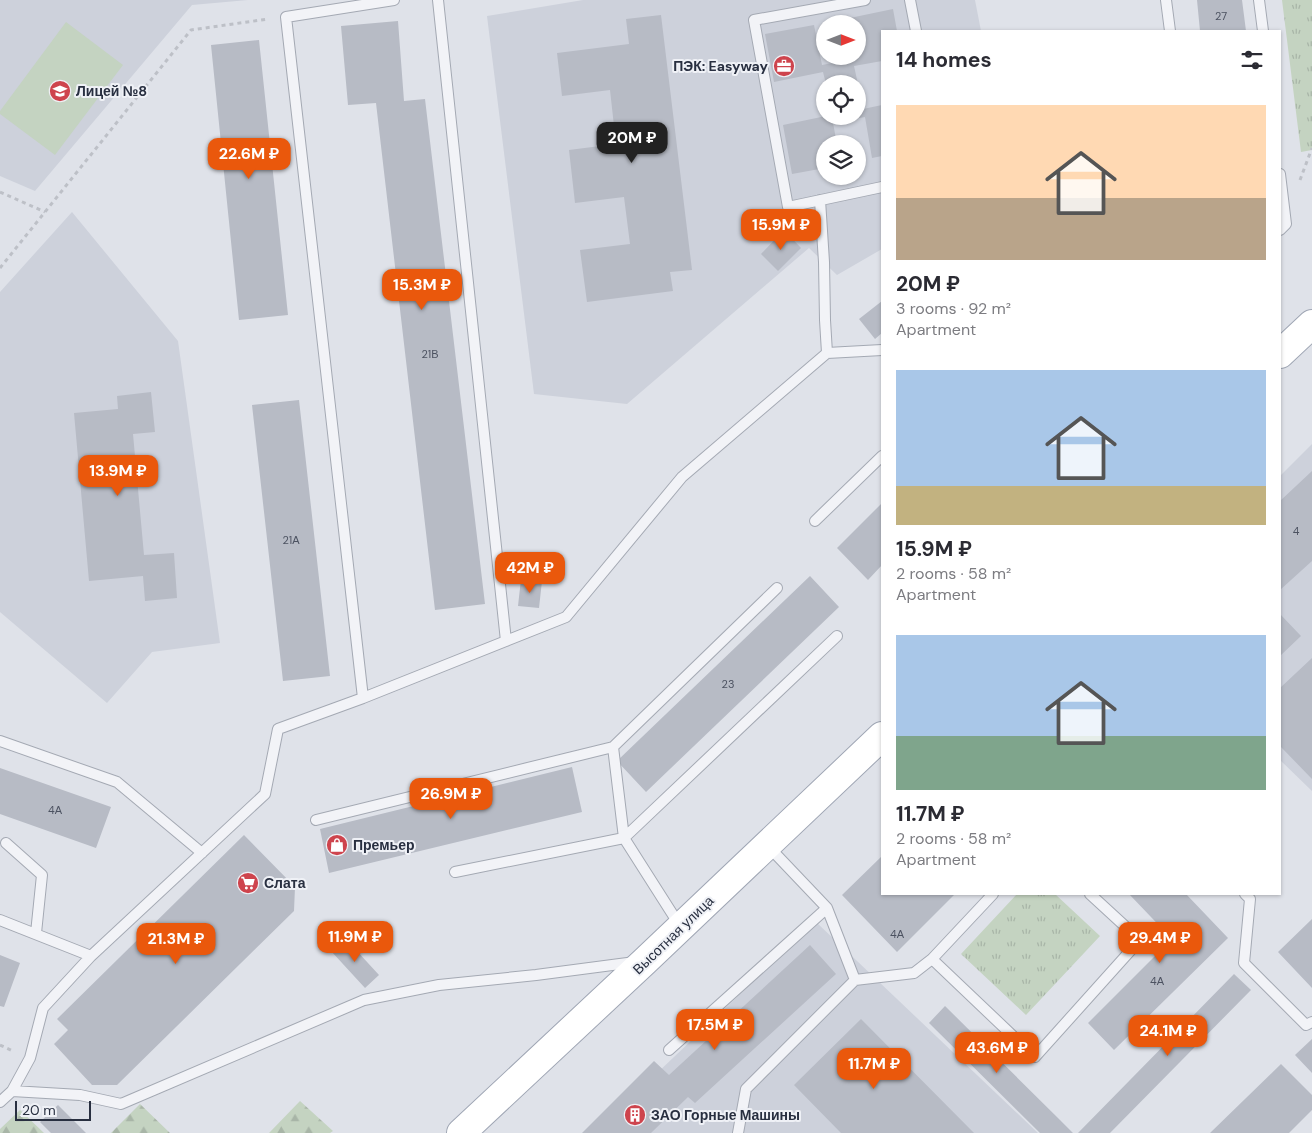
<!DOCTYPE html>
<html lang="en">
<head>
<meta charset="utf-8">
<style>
  :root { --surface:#fff; --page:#f7f7f7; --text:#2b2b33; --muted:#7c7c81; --accent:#ea580c }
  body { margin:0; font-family:"DM Sans",sans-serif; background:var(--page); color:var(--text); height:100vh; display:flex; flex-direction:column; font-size:19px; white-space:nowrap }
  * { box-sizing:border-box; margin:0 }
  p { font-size:16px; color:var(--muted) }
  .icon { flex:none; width:28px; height:28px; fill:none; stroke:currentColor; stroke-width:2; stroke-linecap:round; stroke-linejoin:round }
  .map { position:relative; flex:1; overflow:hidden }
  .drawer { position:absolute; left:881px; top:30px; width:400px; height:865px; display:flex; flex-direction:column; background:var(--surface); border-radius:0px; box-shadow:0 1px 4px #0004 }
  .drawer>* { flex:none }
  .needle { width:32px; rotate:90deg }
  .buttons { position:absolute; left:816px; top:15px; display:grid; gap:10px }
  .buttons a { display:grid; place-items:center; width:50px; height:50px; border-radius:50%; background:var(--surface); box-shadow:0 1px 4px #0004; font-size:25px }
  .scale { position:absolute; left:15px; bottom:12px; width:76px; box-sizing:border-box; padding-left:5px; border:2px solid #282f40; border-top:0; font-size:14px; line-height:18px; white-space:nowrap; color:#282f40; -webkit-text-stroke:4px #eff1f6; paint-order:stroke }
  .price { position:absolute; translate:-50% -42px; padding:0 11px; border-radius:10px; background:var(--accent); color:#fff; font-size:16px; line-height:32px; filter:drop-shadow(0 1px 2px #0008) }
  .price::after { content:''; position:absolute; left:50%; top:30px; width:15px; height:11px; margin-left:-8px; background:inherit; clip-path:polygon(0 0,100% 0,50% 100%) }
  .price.current { background:#222; color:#fff }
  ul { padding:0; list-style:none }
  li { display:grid; align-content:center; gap:10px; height:265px; padding:0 15px }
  li span { display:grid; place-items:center; height:155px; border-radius:0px; color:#555 }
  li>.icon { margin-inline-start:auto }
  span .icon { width:90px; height:90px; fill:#fffc; stroke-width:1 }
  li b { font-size:21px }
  h2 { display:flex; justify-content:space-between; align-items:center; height:60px; padding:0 15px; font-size:21px }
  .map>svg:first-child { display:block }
  .built { fill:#cdd1db; fill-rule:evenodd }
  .forest { fill:url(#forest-firs) }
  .park { fill:url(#park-tufts) }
  .garden { fill:#c4d3c1 }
  .building { fill:#b7bbc5 }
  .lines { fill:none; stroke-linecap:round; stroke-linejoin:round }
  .lane-casing { stroke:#a4a9b3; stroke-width:12 }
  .primary-casing { stroke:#9fa6b4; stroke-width:30 }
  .path { stroke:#bdc0c7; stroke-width:3; stroke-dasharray:4 4; stroke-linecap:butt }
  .lane { stroke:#f2f3f7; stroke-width:10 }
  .primary { stroke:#fff; stroke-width:28 }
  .labels { text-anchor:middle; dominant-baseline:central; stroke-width:4; stroke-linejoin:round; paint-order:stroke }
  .number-label { font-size:11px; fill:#4c5261 }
  .poi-label { font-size:14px; font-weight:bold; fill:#282f40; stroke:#eff1f6; text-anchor:start }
  .street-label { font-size:14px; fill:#282f40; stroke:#eff1f6 }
</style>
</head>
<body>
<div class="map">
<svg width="1312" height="1133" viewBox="0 0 1312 1133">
  <defs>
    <pattern id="forest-firs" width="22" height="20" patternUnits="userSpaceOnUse" patternTransform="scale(1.25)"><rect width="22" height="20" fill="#c4d3c1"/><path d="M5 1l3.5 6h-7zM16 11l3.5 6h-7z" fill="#a8b5a7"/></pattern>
    <pattern id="park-tufts" width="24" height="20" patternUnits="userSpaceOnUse" patternTransform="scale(1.25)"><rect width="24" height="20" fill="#c4d3c1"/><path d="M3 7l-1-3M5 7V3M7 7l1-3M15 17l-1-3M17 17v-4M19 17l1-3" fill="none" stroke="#a8b5a7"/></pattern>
  </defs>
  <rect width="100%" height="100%" fill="#dfe2e9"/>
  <!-- built -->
  <path class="built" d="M0,0h248l-56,5 -157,186 -35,-15z
    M583,0h392l6,31h-99v218l-45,26 -28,-27 -182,156 -93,-10 -47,-378zM825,24h33v32h-33zM825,84h33v32h-33zM825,144h33v32h-33z
    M72,212l106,129 42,302 -68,9 -45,51 -107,-91v-320z
    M1312,444v347l-32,-31v-284z
    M816,922l222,211h-444z"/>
  <!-- forest -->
  <path class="forest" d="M300,1101l33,30 -3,2h-61z
    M140,1104l30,29h-59z
    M20,1110l24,23h-44v-4z"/>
  <!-- park -->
  <path class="park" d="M1282,0h30v150l-11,2z
    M1017,894h38l45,42 -74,79 -65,-61z"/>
  <!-- garden -->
  <path class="garden" d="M66,22l57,43 -68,90 -55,-41v-3z"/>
  <!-- building -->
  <path class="building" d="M1197,0h45l4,31h-46z
    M893,9l4,22h-15v30l-28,5 4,18h-32l-3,-12 -49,10 -9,-48 49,-9 8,40 31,-6v-3h5v-32h-12l-1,-5z
    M661,15l31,255 -22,2 3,19 -86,11 -7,-52 50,-6 -6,-47 -49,6 -6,-53 47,-6 -6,-54 -48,6 -5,-43 72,-9 -3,-25z
    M398,21l6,80 21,-2 60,505 -50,6 -59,-507 -28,2 -7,-79z
    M259,40l29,275 -49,5 -28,-275z
    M858,86l5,23 19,-4v51l-10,2 -7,-41 -32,6 4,21h-12v24l-33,6 -9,-49 43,-9h32z
    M784,230l17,18 -23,23 -17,-17z
    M882,301v32l-7,6 -16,-20z
    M151,392l4,40 -22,2 11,121 30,-2 3,45 -32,3 -2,-25 -54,5 -15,-168 44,-4 -1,-13z
    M299,400l31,276 -47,5 -31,-276z
    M1312,471v90l-32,29v-89z
    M882,503v62l-14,15 -31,-32z
    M810,576l29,31 -193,185 -29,-31z
    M521,579l21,2 -3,27 -21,-2z
    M1280,614l21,22 -21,20z
    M1312,658v121l-32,-33v-58z
    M572,767l10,45 -253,61 -9,-44z
    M0,768l111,39 -15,41 -96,-34z
    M244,835l51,52 -1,24 -177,174h-25l-38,-41 14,-14 -11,-11z
    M882,856v38h73l-58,58 -55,-57z
    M1129,894h57l42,44 -114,112 -26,-27 84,-84z
    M1312,919v69l-34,-36z
    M345,938l34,37 -14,13 -34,-37z
    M810,945l26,29 -141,129 -7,-6 -37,36h-69l72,-72 15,14z
    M0,955l20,8 -16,44 -4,-1z
    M1234,974l17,16 -141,143h-32z
    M945,1006l115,114 13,13h-33l-111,-110z
    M861,1019l113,114h-133l-47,-48z
    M1312,1039v34l-17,-18z
    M1281,1064l31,31v15l-23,23h-79z
    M58,1105l28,28h-35l-11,-11z"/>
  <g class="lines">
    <!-- lane casing -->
    <g class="lane-casing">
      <path id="lane" d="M438,0l68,641
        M865,0l-111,20 34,187 94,-20
        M910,0l6,31
        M1166,0l4,31
        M1259,0l4,31
        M1280,174l6,50 -6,6
        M820,200l4,62 1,58 2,33
        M815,521l67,-65
        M363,698l-77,-681 108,-17
        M0,741l117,41 85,71
        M613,747l164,-159
        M316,820l297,-73 11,91 56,88
        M6,843l36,32 -6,58
        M455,872l169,-34 213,-202
        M1245,894l5,5 -6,64 62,62 6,-3
        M0,920l91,36
        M932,959l103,98 105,-117 -50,-46
        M855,980l59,-7 18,-14 61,-65
        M669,1050l158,-142
        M12,1091l68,4 41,9 243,-104 75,-15 97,-10 99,-13
        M0,1102l12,-11 18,-33 13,-50 48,-52 174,-162 13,-65 85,-31 203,-81 116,-140 145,-124 55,-3
        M738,1133l8,-44 109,-109 -28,-72 -59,-62"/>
    </g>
    <!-- primary casing -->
    <g class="primary-casing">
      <path id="primary" d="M1280,354l32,-30
        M461,1133l184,-172 237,-225"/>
    </g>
    <!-- path -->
    <path class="path" d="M1300,180l12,-32
      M0,192l45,20
      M0,268l191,-238 77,-11
      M0,1045l13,6"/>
    <!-- lane -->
    <use href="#lane" class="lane"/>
    <!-- primary -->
    <use href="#primary" class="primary"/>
  </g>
  <!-- icons -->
  <defs>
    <g id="office-disc" transform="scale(1.125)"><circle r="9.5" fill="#ce444d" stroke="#eff1f6"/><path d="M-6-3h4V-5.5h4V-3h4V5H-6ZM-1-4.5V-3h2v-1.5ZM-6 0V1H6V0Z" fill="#fff"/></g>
    <g id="school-disc" transform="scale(1.125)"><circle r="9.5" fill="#ce444d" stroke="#eff1f6"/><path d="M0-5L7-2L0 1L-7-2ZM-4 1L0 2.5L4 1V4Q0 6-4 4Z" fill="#fff"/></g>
    <g id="shop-disc" transform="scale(1.125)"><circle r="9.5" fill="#ce444d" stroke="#eff1f6"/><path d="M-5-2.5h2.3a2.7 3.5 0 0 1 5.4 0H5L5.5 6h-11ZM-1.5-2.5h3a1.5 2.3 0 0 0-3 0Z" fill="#fff"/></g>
    <g id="supermarket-disc" transform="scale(1.125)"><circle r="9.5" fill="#ce444d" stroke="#eff1f6"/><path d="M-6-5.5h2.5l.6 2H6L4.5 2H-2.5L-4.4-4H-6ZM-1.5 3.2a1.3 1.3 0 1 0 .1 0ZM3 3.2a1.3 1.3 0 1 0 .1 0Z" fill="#fff"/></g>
    <g id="building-disc" transform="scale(1.125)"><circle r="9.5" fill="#ce444d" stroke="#eff1f6"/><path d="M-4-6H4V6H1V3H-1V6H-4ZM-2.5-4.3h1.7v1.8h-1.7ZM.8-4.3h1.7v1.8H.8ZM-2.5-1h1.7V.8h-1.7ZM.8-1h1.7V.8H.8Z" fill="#fff"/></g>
  </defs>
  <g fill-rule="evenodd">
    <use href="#office-disc" x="784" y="66"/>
    <use href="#school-disc" x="60" y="91"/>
    <use href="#shop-disc" x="337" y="845"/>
    <use href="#supermarket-disc" x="248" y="883"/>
    <use href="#building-disc" x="635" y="1115"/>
  </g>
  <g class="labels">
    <!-- number labels -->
    <g class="number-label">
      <text x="1221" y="16">27</text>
      <text x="430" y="354">21В</text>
      <text x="1296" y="531">4</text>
      <text x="291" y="540">21А</text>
      <text x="728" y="684">23</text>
      <text x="55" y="810">4А</text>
      <text x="897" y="934">4А</text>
      <text x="1157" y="981">4А</text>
    </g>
    <!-- poi labels -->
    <g class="poi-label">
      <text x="768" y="66" text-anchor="end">ПЭК: Easyway</text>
      <text x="76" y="91">Лицей №8</text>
      <text x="353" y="845">Премьер</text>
      <text x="264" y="883">Слата</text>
      <text x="651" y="1115">ЗАО Горные Машины</text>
    </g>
    <!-- street labels -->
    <g class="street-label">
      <text transform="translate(673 935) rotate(-44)">Высотная улица</text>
    </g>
  </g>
</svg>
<div class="buttons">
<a><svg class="needle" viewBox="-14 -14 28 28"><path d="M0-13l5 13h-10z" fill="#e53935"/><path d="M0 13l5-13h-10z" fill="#7c7c81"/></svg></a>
<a><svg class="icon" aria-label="locate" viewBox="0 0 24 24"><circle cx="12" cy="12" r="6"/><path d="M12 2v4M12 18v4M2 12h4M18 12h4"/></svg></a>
<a><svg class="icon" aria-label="layers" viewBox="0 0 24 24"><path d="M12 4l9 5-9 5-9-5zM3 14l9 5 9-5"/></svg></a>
</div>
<div class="scale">20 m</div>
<b class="price current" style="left:632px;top:164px">20M ₽</b>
<b class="price" style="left:249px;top:180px">22.6M ₽</b>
<b class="price" style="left:781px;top:251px">15.9M ₽</b>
<b class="price" style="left:422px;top:311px">15.3M ₽</b>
<b class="price" style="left:118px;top:497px">13.9M ₽</b>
<b class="price" style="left:530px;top:594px">42M ₽</b>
<b class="price" style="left:451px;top:820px">26.9M ₽</b>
<b class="price" style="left:355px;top:963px">11.9M ₽</b>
<b class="price" style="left:1160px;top:964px">29.4M ₽</b>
<b class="price" style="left:176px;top:965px">21.3M ₽</b>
<b class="price" style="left:715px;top:1051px">17.5M ₽</b>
<b class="price" style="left:1168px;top:1057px">24.1M ₽</b>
<b class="price" style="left:997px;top:1074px">43.6M ₽</b>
<b class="price" style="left:874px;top:1090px">11.7M ₽</b>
<section class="drawer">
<h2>14 homes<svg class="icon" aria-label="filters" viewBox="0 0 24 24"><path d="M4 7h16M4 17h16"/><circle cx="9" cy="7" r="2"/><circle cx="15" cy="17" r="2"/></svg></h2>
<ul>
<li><span style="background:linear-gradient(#ffd9b3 60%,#b9a48a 0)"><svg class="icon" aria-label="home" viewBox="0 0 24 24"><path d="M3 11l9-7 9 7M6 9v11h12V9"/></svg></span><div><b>20M ₽</b><p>3 rooms · 92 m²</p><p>Apartment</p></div></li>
<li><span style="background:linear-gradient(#a9c7e8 75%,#c2b280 0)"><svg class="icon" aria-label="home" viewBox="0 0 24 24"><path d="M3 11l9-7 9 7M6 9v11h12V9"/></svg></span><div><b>15.9M ₽</b><p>2 rooms · 58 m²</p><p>Apartment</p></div></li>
<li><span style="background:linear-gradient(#a9c7e8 65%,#7fa58c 0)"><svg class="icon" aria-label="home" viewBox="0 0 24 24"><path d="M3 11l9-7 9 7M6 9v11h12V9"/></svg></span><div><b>11.7M ₽</b><p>2 rooms · 58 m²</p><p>Apartment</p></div></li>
</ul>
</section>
</div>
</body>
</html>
